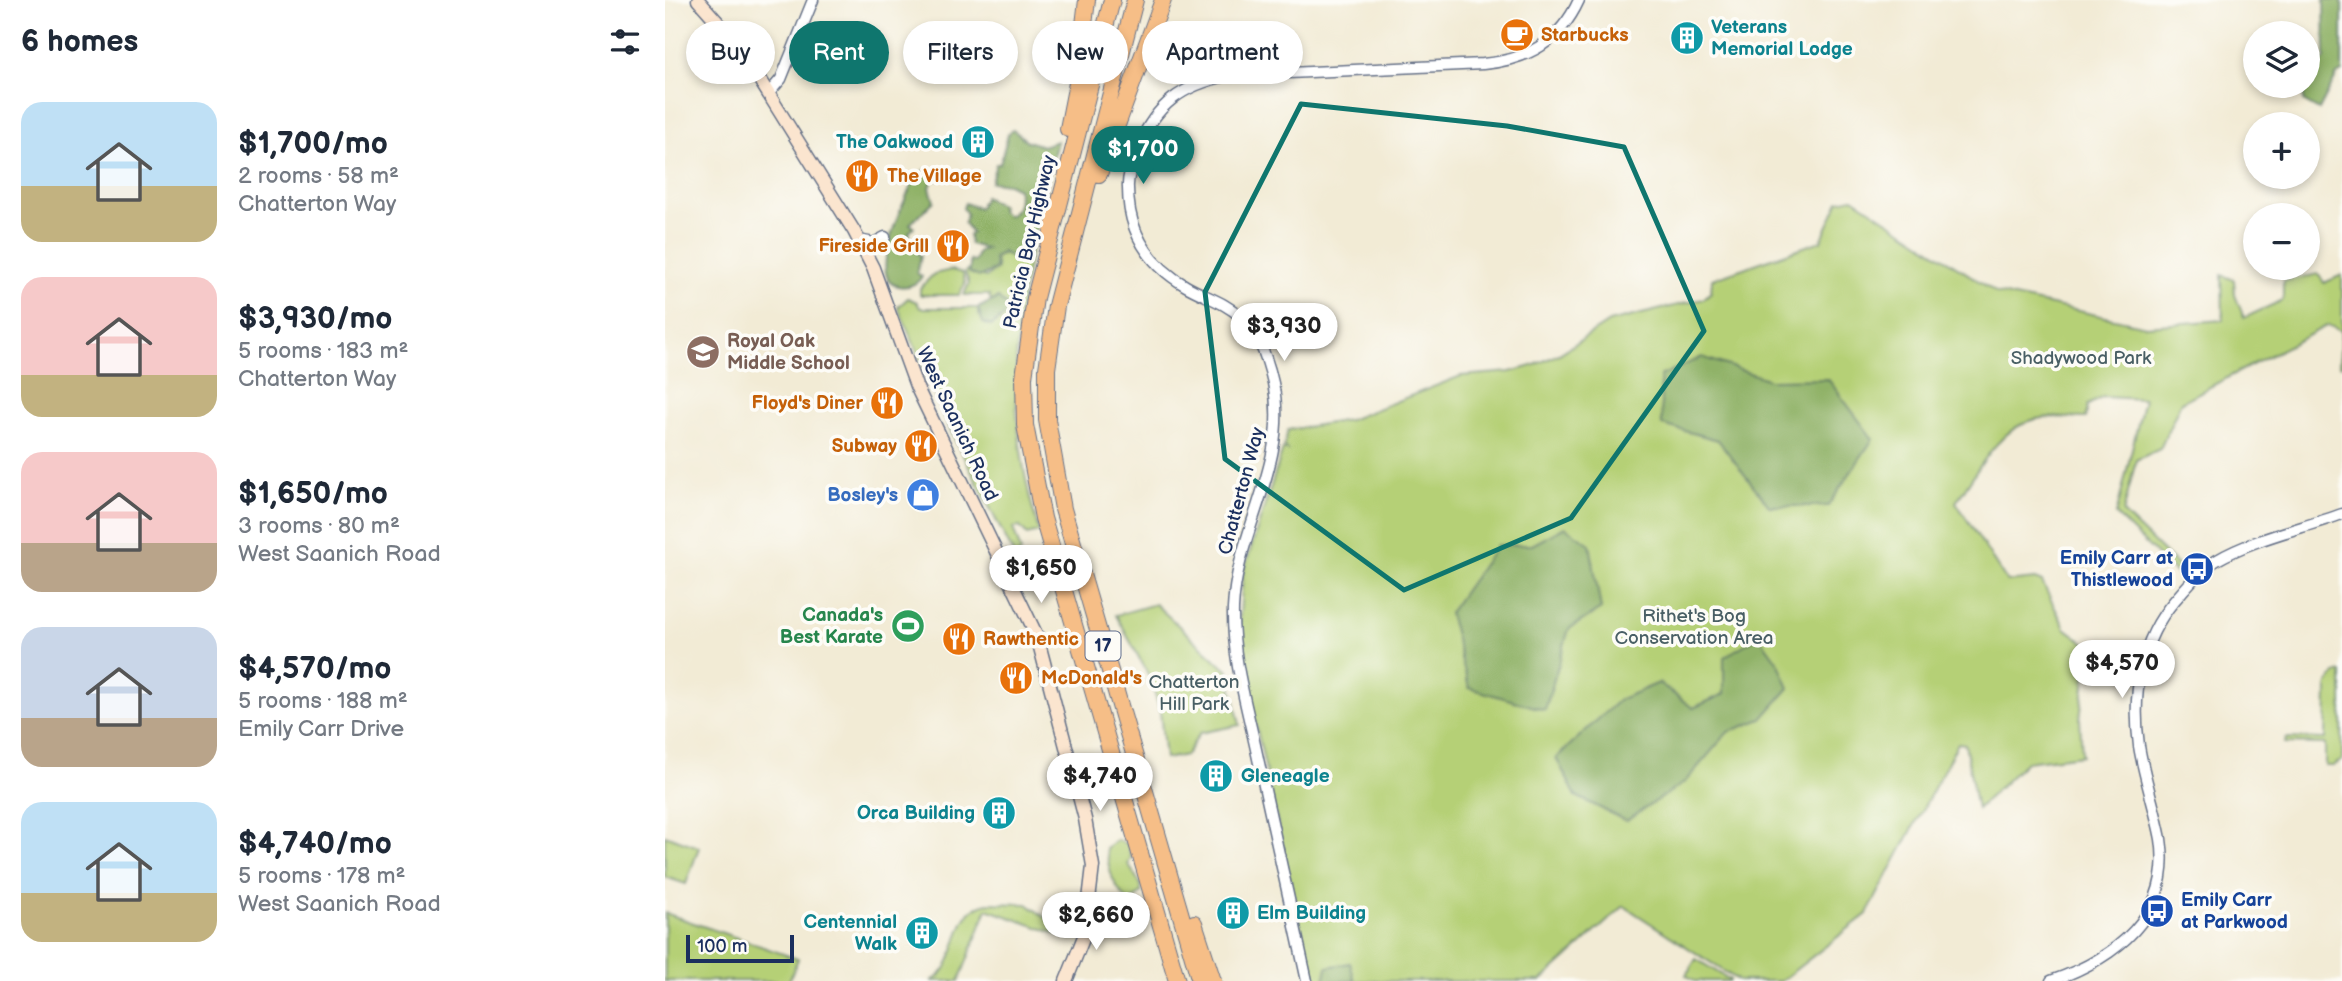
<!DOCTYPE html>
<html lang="en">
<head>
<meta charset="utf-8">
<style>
  :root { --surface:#fff; --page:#f2f2f3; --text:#1f2937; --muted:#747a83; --accent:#0f766e }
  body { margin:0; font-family:"Balsamiq Sans",sans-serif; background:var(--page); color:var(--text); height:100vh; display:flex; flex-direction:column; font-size:26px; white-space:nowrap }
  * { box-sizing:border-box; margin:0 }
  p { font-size:23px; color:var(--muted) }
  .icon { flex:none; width:38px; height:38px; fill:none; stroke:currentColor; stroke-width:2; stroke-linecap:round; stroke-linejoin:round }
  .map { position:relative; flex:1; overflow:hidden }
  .sheet { display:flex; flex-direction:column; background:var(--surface); width:665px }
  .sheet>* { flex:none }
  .hud { position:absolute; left:21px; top:21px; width:665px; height:63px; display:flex; gap:14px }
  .tools { position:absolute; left:1578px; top:21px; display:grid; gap:14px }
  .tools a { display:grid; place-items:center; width:77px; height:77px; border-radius:50%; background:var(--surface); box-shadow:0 4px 10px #0003; font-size:35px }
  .scale { position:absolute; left:21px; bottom:18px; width:108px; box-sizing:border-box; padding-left:7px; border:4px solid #1b2f5e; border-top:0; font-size:19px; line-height:24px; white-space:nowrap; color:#1b2f5e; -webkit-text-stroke:5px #fdfcf7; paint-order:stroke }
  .price { position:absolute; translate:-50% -60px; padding:0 16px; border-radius:24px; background:#fff; color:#222; font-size:23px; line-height:46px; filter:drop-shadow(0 2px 4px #0008) }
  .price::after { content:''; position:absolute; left:50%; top:42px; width:21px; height:16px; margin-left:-10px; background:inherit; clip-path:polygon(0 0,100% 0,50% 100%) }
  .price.current { background:var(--accent); color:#fff }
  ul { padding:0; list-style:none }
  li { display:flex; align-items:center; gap:21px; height:175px; padding:0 21px }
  li span { display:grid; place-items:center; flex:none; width:196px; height:140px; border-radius:21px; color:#555 }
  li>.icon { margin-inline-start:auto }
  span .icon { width:84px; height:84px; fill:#fffc; stroke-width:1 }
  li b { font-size:30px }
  h2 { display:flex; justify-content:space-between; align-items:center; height:84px; padding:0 21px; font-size:30px }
  .pill { padding:0 24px; border-radius:32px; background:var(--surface); box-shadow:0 4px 10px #0003; font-size:24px; line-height:63px }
  .pill.current { background:var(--accent); color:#fff }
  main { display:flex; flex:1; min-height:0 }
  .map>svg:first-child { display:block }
  .green { fill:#b5d076; stroke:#68806a; stroke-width:2 }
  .forest { fill:#90b267; stroke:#567062; stroke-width:2 }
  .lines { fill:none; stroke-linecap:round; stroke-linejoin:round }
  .tertiary-casing { stroke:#667188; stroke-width:13 }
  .secondary-casing { stroke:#667188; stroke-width:15 }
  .motorway-casing { stroke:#667188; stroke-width:18 }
  .tertiary { stroke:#fff; stroke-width:10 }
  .secondary { stroke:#fbe5cf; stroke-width:12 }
  .motorway { stroke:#f6be87; stroke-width:16 }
  .marked { fill:none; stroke:#0f766e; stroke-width:5; stroke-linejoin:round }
  .labels { text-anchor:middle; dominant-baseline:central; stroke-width:7; stroke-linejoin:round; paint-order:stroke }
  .shield { fill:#fdfcf7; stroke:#5f6c8c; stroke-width:2 }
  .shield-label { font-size:18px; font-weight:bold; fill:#1b2f5e }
  .culture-label { font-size:19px; font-weight:bold; fill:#0d838f; stroke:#fdfcf7; text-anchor:start }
  .food-label { font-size:19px; font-weight:bold; fill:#c56008; stroke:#fdfcf7; text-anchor:start }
  .street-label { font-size:19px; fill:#1b2f5e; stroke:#fdfcf7 }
  .education-label { font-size:19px; font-weight:bold; fill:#785e54; stroke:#fdfcf7; text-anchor:start }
  .park-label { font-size:19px; fill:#495f65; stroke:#fdfcf7 }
  .shop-label { font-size:19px; font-weight:bold; fill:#366cbe; stroke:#fdfcf7; text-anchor:end }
  .transit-label { font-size:19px; font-weight:bold; fill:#164399; stroke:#fdfcf7; text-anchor:end }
  .leisure-label { font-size:19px; font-weight:bold; fill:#27864d; stroke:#fdfcf7; text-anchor:end }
</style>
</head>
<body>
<main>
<section class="sheet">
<h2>6 homes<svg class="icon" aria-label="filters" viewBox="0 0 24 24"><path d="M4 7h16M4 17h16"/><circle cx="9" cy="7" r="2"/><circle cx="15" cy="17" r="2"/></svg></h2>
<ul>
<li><span style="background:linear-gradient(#bfe0f5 60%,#c2b280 0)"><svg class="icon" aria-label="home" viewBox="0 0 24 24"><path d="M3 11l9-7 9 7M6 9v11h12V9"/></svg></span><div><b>$1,700/mo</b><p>2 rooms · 58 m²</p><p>Chatterton Way</p></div></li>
<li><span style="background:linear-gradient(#f6c9c9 70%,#c2b280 0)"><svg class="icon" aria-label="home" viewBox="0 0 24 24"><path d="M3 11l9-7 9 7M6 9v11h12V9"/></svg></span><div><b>$3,930/mo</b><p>5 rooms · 183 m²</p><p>Chatterton Way</p></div></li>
<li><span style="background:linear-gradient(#f6c9c9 65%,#b9a48a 0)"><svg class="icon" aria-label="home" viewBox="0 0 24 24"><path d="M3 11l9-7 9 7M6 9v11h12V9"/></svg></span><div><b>$1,650/mo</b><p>3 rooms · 80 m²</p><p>West Saanich Road</p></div></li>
<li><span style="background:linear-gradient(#c9d6e8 65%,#b9a48a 0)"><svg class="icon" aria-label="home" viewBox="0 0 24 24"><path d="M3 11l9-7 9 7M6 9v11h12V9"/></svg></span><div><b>$4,570/mo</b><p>5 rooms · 188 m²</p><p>Emily Carr Drive</p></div></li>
<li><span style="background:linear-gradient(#bfe0f5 65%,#c2b280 0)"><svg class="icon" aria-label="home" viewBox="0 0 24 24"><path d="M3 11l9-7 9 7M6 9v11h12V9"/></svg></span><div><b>$4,740/mo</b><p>5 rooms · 178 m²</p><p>West Saanich Road</p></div></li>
</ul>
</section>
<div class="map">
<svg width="1677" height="981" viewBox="0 0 1677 981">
  <rect width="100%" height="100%" fill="#fdfcf7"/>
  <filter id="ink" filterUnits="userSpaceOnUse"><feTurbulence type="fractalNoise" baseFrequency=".0143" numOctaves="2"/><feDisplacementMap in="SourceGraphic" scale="14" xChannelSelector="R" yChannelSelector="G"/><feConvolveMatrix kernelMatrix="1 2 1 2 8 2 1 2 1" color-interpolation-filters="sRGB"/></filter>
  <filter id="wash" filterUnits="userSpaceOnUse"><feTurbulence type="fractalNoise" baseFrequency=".00686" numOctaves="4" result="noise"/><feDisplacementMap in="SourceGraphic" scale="28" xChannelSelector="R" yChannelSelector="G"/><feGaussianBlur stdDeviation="1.57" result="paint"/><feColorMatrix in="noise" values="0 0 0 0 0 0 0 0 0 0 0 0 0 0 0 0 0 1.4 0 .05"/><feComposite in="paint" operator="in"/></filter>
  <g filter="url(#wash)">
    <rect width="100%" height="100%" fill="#f2ebd5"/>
    <!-- green -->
    <path class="green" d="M1188,198l144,95 149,33 77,-6 -1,-45 12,5 1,15 9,23 39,-18v-19l36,-7 5,9 18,-8v91l-3,-1 2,-34 -13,-6 -147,77 -21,47 -24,11 -13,53 63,61 -5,4 -65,-63 28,-116 -41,-2 -15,8 -2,13c-18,0 -37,-3 -54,2 -35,10 -56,54 -76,82l51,80 28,-3 7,3 23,46 24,18 -9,73 2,36 -56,7 -49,47 -12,-65 -7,-1 -91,171 -86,67h-42l-115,-75 -83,75h-229l-74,-338 5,-70 40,-124 4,1 -3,-4 4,-16 61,-10 112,-44 49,-4 25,-7 24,-11 50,-32 94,-23 8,-7 1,-13 109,-38 18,-40z
      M338,253l8,5 11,-2 7,5c-20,96 -18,176 10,271l-12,3 -7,-8 -7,1 8,24 -6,5 -65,-127 -52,-123 10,-9 9,4 3,6h58v6l13,12 12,-8 -5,-20 -7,4 -2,-7h-25l5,-12 -4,-11 4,-3v4l17,4 11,-8 -2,-10z
      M286,270l12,3 2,11 -6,11h-39v-7l14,-14z
      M490,604l73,67 12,54 -40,8 -14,22 -21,4 -5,-48 -10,-33 -34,-63z
      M1677,672v88l-9,6h-8v-22l-40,-1 1,-5 40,1 1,-53 8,-12z
      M0,835l34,12 -13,37 -21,-7z
      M452,840l10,4 4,14 -3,6 13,21v8l-11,9c-18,-16 -21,-31 -24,-54z
      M323,903l39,1 23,17 9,-5 2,-10 10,33 -84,-30 -28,72h-28c32,-14 17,-70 57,-78z
      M0,913l133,46 -9,22h-124z
      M1031,959l34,21 -1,1h-34l-9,-6z"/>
    <!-- forest -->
    <path class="forest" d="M1659,0h18v72l-5,3 -18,35 -16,-9 2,-15 20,-28z
      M348,130l14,11 16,5 14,-5 -28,118 -6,-4 -12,2 -8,-5 -9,6 2,11 -17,8 -9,-4v-13l4,2 5,-11 7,-2 -16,-5 -1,-9 3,-2 -8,-10 3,-9 -4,-6 2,-5 14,5 6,-11 17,9 -1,5 7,5c11,-6 12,-15 10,-27l-10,-5 -17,-2 5,-18h4l8,-30z
      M260,170l15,6 -1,4 -6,-1 -3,9 4,13 -24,23 4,3 -5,6 2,6 5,3 -1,8 6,6 -4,17 5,4c-6,8 -14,11 -24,9 -33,-6 8,-89 17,-108z
      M333,298l10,9 -1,7 -16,12 -8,-3 -5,-15z
      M1037,357l68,23 58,-1 45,60 -45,67h-59l-51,-66 -56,-15 -2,-49z
      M900,527l25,17 11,65 -32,20 -24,81 -76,-22 -20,-75 48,-68h35z
      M1094,636l20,28 10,24 -27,31 -34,13 -43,50 -59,39 -50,-25 -20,-38 64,-59 39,-16 34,25 31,-14v-37z
      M685,963l5,18h-31l3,-14z"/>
  </g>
  <g filter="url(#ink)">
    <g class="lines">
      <!-- tertiary casing -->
      <g class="tertiary-casing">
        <path id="tertiary" d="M104,93l12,-14 32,-79
          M194,240l15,3 11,-6
          M642,981c-17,-76 -33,-151 -50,-227 -10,-47 -25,-96 -24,-145 3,-79 57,-146 40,-226 -5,-23 -15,-50 -32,-66 -16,-15 -36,-20 -55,-31 -38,-22 -58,-54 -58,-98 -1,-13 6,-29 10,-41 18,-43 45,-62 89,-71l256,-12c44,-4 77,-22 96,-64
          M1386,981c63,-22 122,-65 110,-142 -6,-31 -17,-62 -22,-93 -7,-52 1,-106 36,-146 12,-14 25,-30 42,-40 38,-22 84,-31 125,-46"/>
      </g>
      <!-- secondary casing -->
      <g class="secondary-casing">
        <path id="secondary" d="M33,0l40,45 116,186 19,37 43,118 121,250 48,183 8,47 -8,68 -19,47"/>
      </g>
      <!-- motorway casing -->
      <g class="motorway-casing">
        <path id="motorway" d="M447,0l-77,298 -11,79 1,48 18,93 134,463
          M470,0l-79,306 -9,63v51l16,89 137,472
          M403,129l9,-46 10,-83
          M434,174l64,-174
          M529,923l19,58"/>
      </g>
      <!-- tertiary -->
      <use href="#tertiary" class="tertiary"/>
      <!-- secondary -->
      <use href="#secondary" class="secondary"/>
      <!-- motorway -->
      <use href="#motorway" class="motorway"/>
    </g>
  </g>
  <!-- marked area -->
  <path class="marked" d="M636,104l206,22 117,21 80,184 -133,187 -167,72 -179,-131 -20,-167z"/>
  <!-- icons -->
  <defs>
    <g id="cafe-disc" transform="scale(1.75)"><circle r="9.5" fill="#e8710a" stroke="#fdfcf7"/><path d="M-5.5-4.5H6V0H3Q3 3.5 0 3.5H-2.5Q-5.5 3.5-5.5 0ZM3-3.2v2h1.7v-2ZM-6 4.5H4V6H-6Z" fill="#fff"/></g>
    <g id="building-disc" transform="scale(1.75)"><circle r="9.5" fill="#0f9aa8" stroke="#fdfcf7"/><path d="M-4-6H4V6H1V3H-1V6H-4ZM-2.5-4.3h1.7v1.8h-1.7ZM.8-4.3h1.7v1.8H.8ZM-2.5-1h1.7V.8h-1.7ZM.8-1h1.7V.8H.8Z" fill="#fff"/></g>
    <g id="restaurant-disc" transform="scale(1.75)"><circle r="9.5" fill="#e8710a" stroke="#fdfcf7"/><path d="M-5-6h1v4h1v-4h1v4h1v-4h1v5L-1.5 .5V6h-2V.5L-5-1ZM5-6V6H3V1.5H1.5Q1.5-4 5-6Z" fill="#fff"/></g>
    <g id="school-disc" transform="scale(1.75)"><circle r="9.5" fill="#8d6e63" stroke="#fdfcf7"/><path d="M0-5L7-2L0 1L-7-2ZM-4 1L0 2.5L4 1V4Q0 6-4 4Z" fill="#fff"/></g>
    <g id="shop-disc" transform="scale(1.75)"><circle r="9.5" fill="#3f7fe0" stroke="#fdfcf7"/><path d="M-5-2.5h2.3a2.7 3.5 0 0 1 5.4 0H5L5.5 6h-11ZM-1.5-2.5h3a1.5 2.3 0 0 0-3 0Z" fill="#fff"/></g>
    <g id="bus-disc" transform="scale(1.75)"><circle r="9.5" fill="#1a4fb4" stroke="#fdfcf7"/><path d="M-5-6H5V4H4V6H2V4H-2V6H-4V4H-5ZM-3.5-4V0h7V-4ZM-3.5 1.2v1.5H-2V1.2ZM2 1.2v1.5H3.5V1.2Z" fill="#fff"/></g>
    <g id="stadium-disc" transform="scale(1.75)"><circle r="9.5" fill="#2e9e5b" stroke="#fdfcf7"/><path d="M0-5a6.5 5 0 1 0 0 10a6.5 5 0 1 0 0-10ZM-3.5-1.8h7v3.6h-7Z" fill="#fff"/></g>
  </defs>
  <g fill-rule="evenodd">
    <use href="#cafe-disc" x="852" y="35"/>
    <use href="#building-disc" x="1022" y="38"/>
    <use href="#building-disc" x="313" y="142"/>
    <use href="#restaurant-disc" x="197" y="176"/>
    <use href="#restaurant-disc" x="288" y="246"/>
    <use href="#school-disc" x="38" y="352"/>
    <use href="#restaurant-disc" x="222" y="403"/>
    <use href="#restaurant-disc" x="256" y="446"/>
    <use href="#shop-disc" x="258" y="495"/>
    <use href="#bus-disc" x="1532" y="569"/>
    <use href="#stadium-disc" x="243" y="626"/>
    <use href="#restaurant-disc" x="294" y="639"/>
    <use href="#restaurant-disc" x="351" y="678"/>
    <use href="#building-disc" x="551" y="776"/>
    <use href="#building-disc" x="334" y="813"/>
    <use href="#bus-disc" x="1492" y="911"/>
    <use href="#building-disc" x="568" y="913"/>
    <use href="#building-disc" x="257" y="933"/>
  </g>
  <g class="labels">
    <!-- shield labels -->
    <rect class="shield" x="420.5" y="631.5" width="35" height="29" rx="5"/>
    <g class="shield-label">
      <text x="438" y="646">17</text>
    </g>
    <!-- culture labels -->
    <g class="culture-label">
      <text x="1046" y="27">Veterans<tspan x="1046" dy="22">Memorial Lodge</tspan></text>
      <text x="288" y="142" text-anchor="end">The Oakwood</text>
      <text x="576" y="776">Gleneagle</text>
      <text x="310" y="813" text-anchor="end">Orca Building</text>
      <text x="592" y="913">Elm Building</text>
      <text x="232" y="922" text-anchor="end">Centennial<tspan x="232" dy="22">Walk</tspan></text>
    </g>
    <!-- food labels -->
    <g class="food-label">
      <text x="876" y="35">Starbucks</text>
      <text x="222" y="176">The Village</text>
      <text x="264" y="246" text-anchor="end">Fireside Grill</text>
      <text x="198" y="403" text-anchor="end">Floyd's Diner</text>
      <text x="232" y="446" text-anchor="end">Subway</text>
      <text x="318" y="639">Rawthentic</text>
      <text x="376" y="678">McDonald's</text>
    </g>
    <!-- street labels -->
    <g class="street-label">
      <text transform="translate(365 242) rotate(-77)">Patricia Bay Highway</text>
      <text transform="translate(292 424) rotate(65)">West Saanich Road</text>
      <text transform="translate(577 491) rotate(-75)">Chatterton Way</text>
    </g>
    <!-- education labels -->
    <g class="education-label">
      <text x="62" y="341">Royal Oak<tspan x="62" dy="22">Middle School</tspan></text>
    </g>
    <!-- park labels -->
    <g class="park-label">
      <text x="1416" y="358">Shadywood Park</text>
      <text x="1029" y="616">Rithet's Bog<tspan x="1029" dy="22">Conservation Area</tspan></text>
      <text x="529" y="682">Chatterton<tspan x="529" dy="22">Hill Park</tspan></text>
    </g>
    <!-- shop labels -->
    <g class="shop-label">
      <text x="233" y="495">Bosley's</text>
    </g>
    <!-- transit labels -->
    <g class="transit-label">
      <text x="1508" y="558">Emily Carr at<tspan x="1508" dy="22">Thistlewood</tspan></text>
      <text x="1516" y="900" text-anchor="start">Emily Carr<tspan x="1516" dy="22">at Parkwood</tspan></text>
    </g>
    <!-- leisure labels -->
    <g class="leisure-label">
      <text x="218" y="615">Canada's<tspan x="218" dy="22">Best Karate</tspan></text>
    </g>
  </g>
</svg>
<div class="tools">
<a><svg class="icon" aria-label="layers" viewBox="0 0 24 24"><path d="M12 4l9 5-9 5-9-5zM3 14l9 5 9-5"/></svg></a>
<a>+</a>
<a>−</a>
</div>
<div class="scale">100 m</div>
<b class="price current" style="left:478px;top:186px">$1,700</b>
<b class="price" style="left:619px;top:363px">$3,930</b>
<b class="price" style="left:376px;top:605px">$1,650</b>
<b class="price" style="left:1457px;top:700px">$4,570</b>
<b class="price" style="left:435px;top:813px">$4,740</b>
<b class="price" style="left:431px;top:952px">$2,660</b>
<div class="hud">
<a class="pill">Buy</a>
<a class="pill current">Rent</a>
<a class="pill">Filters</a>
<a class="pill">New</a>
<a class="pill">Apartment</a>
</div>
</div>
</main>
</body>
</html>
